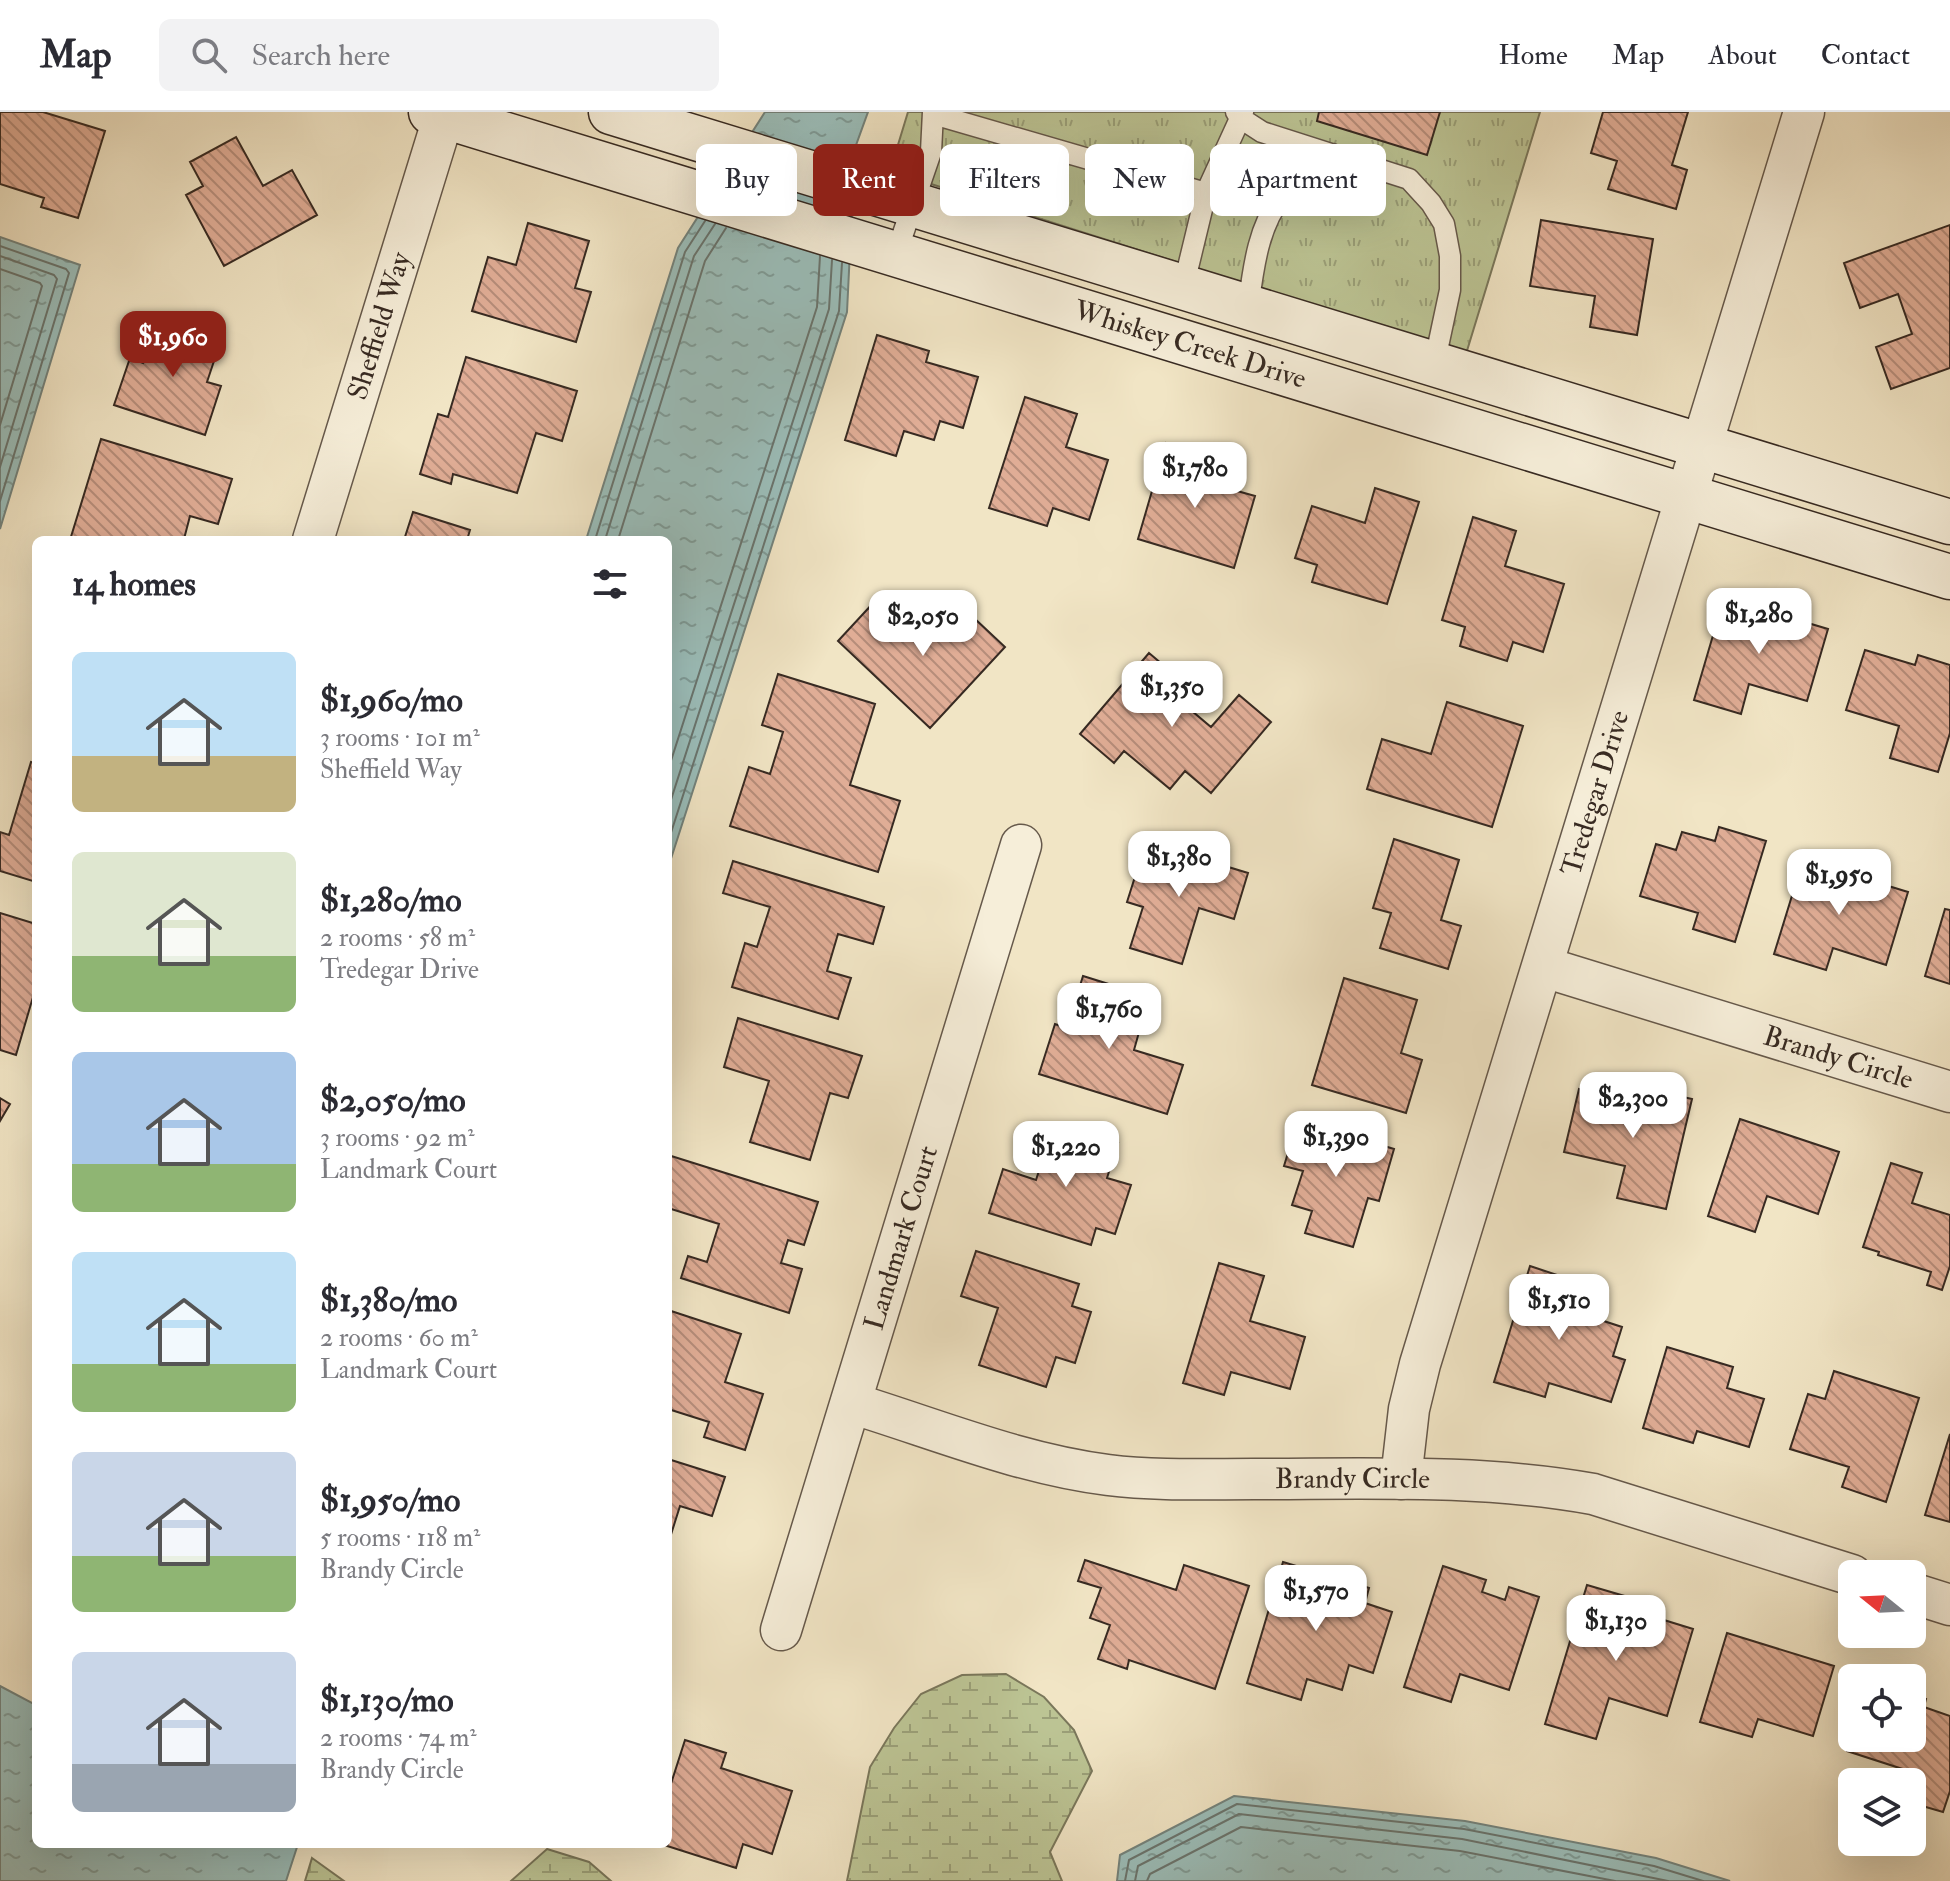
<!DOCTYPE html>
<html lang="en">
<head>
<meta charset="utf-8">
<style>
  :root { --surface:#fff; --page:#f2f2f3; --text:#2b2b33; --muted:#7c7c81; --line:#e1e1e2; --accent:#8f2418 }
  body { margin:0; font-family:"IM FELL Double Pica",serif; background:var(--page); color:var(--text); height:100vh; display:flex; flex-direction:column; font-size:30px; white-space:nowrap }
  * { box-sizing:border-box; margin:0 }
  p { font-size:26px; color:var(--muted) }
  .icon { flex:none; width:44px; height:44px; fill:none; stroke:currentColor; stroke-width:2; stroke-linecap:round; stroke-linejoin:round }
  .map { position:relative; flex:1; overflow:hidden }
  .side { position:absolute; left:32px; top:424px; width:640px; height:1312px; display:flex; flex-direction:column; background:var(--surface); border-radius:12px; box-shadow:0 8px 32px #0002 }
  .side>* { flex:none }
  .hud { position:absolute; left:696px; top:32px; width:760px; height:72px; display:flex; gap:16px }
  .needle { width:52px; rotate:288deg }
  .fabs { position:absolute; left:1838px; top:1448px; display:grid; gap:16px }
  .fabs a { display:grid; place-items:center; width:88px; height:88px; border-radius:12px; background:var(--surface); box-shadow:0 8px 32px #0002; font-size:40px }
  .price { position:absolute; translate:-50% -68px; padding:0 18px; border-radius:16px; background:#fff; color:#222; font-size:26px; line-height:52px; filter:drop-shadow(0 2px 4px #0008) }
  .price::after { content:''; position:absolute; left:50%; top:48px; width:24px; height:18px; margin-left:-12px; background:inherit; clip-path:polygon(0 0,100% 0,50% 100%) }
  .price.current { background:var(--accent); color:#fff }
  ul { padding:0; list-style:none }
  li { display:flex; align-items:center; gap:24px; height:200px; padding:0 40px }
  li span { display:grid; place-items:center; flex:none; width:224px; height:160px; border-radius:12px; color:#555 }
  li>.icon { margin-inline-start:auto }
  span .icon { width:96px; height:96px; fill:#fffc; stroke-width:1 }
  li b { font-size:34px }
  h2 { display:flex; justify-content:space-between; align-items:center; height:96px; padding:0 40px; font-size:34px }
  .pill { padding:0 28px; border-radius:12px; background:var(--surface); box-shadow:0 8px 32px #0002; font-size:28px; line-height:72px }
  .pill.current { background:var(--accent); color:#fff }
  header { display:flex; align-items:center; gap:48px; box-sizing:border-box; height:112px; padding:0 40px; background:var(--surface); border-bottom:2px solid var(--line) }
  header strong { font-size:38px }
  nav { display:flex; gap:44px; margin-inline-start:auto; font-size:28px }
  .search { width:560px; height:72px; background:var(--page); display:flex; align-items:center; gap:20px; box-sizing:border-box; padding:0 28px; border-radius:12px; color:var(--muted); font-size:30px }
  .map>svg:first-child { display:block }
  .grass { fill:url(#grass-tufts); stroke:#7a775b; stroke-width:2 }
  .wetland { fill:url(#wetland-marsh); stroke:#7a775b; stroke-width:2 }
  .water { fill:url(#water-ripples); stroke:#73837d; stroke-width:2 }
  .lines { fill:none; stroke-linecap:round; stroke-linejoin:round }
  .shore { stroke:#69746e; stroke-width:2 }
  .building { fill:url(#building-back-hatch); stroke:#372a22; stroke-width:2 }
  .lane-casing { stroke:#66594b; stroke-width:23 }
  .street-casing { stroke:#66594b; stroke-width:43 }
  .secondary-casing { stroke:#372a22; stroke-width:47 }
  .lane { stroke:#f6eed9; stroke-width:20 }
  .street { stroke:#f6eed9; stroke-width:40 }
  .secondary { stroke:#f6eed9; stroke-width:44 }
  .labels { text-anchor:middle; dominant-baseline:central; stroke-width:6; stroke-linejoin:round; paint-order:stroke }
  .street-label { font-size:28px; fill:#372a22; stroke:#f6eed9 }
</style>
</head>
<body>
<header>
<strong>Map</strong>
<div class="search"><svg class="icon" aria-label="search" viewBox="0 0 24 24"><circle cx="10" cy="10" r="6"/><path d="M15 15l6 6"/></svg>Search here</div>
<nav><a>Home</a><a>Map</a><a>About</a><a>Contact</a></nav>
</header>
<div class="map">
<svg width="1950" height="1769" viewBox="0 0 1950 1769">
  <defs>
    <pattern id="grass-tufts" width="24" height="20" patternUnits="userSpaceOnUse" patternTransform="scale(2)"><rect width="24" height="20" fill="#bcc494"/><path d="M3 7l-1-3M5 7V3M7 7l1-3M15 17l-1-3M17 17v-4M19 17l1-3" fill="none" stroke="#9a9f78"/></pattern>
    <pattern id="wetland-marsh" width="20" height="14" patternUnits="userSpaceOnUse" patternTransform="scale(2)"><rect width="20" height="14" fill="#bcc494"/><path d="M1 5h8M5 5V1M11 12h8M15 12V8" fill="none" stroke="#9a9f78"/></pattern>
    <pattern id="water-ripples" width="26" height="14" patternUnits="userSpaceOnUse" patternTransform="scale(2)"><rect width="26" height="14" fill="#9bbeba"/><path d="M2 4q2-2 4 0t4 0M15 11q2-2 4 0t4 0" fill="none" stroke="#7f9b97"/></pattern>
    <pattern id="building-back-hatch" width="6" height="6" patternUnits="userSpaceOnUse" patternTransform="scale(2)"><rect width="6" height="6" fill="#e0ad96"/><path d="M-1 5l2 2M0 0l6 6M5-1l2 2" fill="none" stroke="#b68d7a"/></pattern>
  </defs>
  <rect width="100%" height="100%" fill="#f1e5c5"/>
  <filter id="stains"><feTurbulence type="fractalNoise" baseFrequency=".0025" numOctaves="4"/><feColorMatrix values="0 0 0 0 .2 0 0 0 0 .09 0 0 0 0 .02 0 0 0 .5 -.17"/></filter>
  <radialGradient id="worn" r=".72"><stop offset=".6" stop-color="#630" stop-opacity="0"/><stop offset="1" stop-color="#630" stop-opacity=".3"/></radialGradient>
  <!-- grass -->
  <path class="grass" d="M908,0h632l-74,242 -576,-183z"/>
  <!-- wetland -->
  <path class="wetland" d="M1006,1562l38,23 30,33 18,41 -42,81 12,29h-215l23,-114 24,-39 27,-34 41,-19z
    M547,1737l42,13 22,19h-100z
    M312,1746l32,23h-39z"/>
  <!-- water -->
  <path class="water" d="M765,0h103l-13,36 -8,164 -179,556v-328h-82l92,-292z
    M0,125l80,28 -80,264z
    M0,1574l36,19v139h262l-12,37h-286z
    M1234,1684l231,25 191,37 74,23h-613l3,-26z"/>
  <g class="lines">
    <!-- shore -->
    <path class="shore" d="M0,134l66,23 3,4 -69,228
      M0,144l54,19 3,4 -57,188
      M0,157l40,14 2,3 -42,139
      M595,428l90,-288 20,-31
      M605,428l89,-284 21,-32
      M618,428l87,-279 21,-33
      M668,658l149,-463 3,-51
      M668,697l161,-500 3,-49
      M668,730l171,-531 3,-48
      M1125,1769l4,-21 108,-56 227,25 190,37 49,15
      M1135,1769l3,-15 101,-52 223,25 206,42
      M1147,1769l3,-7 91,-47 219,24 155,30"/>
  </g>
  <!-- building -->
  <path class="building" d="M0,0h43l62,19 -27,87 -37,-11 3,-9 -44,-14z
    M1319,0h121l-13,43 -110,-34z
    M1603,0h85l-16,53 15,5 -11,39 -68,-20 9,-28 -26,-8z
    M236,25l27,49 29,-16 25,45 -93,51 -38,-71 17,-9 -13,-24z
    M1541,108l112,19 -16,96 -47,-8 5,-31 -65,-10z
    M528,111l61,18 -14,47 16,4 -15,50 -104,-31 16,-54 28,8z
    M1950,113v143l-59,21 -15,-42 36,-13 -14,-40 -38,14 -16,-45z
    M158,207l63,21 -14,42 14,4 -16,49 -91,-30 16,-47 13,5z
    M877,223l52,16 -3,11 52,15 -15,51 -23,-7 -6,19 -30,-9 -8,25 -51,-16z
    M466,245l111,34 -15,50 -26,-8 -19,60 -64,-19 -2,10 -31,-10 18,-60 10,3z
    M1025,285l52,17 -11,33 42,13 -19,60 -36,-12 -6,18 -58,-18z
    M101,327l131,40 -14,45 -28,-8 -6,23 2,1h-116z
    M1166,331l47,13 -8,26 50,14 -21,72 -96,-29z
    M1375,376l44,14 -32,102 -75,-22 5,-17 -22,-7 17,-52 53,17z
    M413,400l57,18 -3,10h-63z
    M1473,405l43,14 -11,35 59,18 -21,68 -30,-10 -6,19 -47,-15 5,-19 -23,-7z
    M1724,486l104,31 -21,72 -58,-17 -8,30 -47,-14z
    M876,488l46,42 36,-39 47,44 -75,81 -92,-87z
    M1865,538l50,15 3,-10 32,10v68l-12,39 -48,-14 9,-32 -53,-16z
    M1149,541l40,34 -10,13 32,27 28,-32 32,27 -60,71 -26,-22 -15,18 -46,-38 -10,12 -34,-29z
    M778,562l97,30 -25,81 50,16 -22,71 -148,-46 19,-59 21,7 13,-42 -21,-7z
    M1447,590l76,24 -31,101 -125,-38 15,-50 49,15z
    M31,650l5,1v119l-36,-11v-39l9,3z
    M1719,715l47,14 -31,101 -42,-13 5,-16 -58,-17 16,-52 20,6 6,-18 33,9z
    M1394,727l65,21 -18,60 20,6 -13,43 -68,-21 11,-35 -18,-5z
    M1146,730l102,31 -14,46 -35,-11 -17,56 -52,-16 13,-41 -16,-5z
    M1803,748l105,32 -22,73 -53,-17 -7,22 -52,-16z
    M733,749l151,46 -11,37 -35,-10 -11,37 24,7 -13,41 -106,-32 13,-44 12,4 13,-40 -47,-14z
    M1945,797l5,1v74l-25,-8z
    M0,801l36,11v74l-3,-1 -17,58 -16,-5z
    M1083,864l48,15 -7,21 19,6 -9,32 49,15 -16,49 -128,-40 16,-50 12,4z
    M1344,866l73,22 -16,53 21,7 -16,53 -94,-28z
    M738,906l124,38 -14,42 -18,-5 -20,67 -60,-18 19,-61 -45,-14z
    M1579,977l65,15 4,-15 44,10 -26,110 -49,-11 8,-32 -61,-14z
    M0,986l10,6 -10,17z
    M1740,1007l99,33 -21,62 -51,-18 -12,36 -47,-16z
    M1298,1008l96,29 -15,52 -11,-3 -15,49 -48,-14 7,-22 -20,-6 11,-34 -19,-5z
    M1054,1012l64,19 -11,35 24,7 -16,49 -19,-6 -5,17 -102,-32 14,-44 33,11z
    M668,1043l150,47 -14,43 -16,-5 -7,23 21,6 -13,44 -108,-35 7,-22 19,6 12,-38 -51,-16z
    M1891,1051l31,10 -10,30 38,12v51l-8,24 -15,-5 4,-13 -53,-17 1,-3 -16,-5z
    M976,1139l103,33 -7,22 19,6 -16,51 -19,-6 -10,30 -67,-22 19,-57 -37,-12z
    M1219,1151l45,13 -14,45 55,16 -15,52 -59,-17 -7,23 -41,-12z
    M1530,1154l51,17 -8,28 49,16 -9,29 12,4 -14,42 -62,-19 -4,14 -51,-15z
    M668,1198l73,24 -16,48 38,12 -18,56 -41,-13 5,-15 -41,-13z
    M1667,1235l66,20 -6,21 37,11 -15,48 -52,-16 -4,12 -50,-15z
    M1834,1259l85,27 -33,104 -44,-15 7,-20 -59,-18 18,-55 17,5z
    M1950,1322v88l-25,-7z
    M668,1347l57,18 -13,39 -32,-10 -12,38z
    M1085,1448l91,30 8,-25 65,21 -34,103 -86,-29 -2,9 -29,-10 12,-34 -20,-7 11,-30 -23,-7z
    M1283,1450l86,26 -4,15 27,9 -19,61 -24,-8 -7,25 -35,-11 -6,21 -54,-17z
    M1443,1454l43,14 -4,12 23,8 4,-13 30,10 -30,93 -49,-16 -9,28 -47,-15z
    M1587,1473l41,12 -3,11 68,21 -26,87 -58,-18 -13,41 -51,-15z
    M1727,1521l107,33 -21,70 -55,-17 -6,18 -52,-15z
    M1912,1582l14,5 -2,8 26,9v75l-7,21 -31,-9v-12l6,-17 -71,-23 5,-15 60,2z
    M685,1628l41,13 -5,15 71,23 -20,63 -29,-10 -7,24 -75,-24h7v-51z"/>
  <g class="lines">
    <!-- lane casing -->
    <g class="lane-casing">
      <path id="lane" d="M1236,0l6,7 20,13 147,47 22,24 13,21 6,32v34l-16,75
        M933,2l273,79 -23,95
        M1206,81l37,-81
        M896,142l35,-102 2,-40
        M1248,196c5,-38 10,-83 35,-113 14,-17 32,-29 49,-41"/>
    </g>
    <!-- street casing -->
    <g class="street-casing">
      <g id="street">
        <path id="s1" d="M313,428l132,-428"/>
        <path id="s2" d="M1544,855l406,125"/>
        <path id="s3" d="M851,1291c85,26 169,61 257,72 48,6 97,4 146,4 112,0 228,-5 339,15l259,81"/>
        <path id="s4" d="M1401,1367l8,-70 11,-45 384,-1252"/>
        <path d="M1912,1481l38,12"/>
        <path id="s5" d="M781,1518l240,-785"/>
      </g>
    </g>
    <!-- secondary casing -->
    <g class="secondary-casing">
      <g id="secondary">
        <path id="s6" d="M431,0l1519,465"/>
        <path d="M611,0l1339,410"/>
      </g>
    </g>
    <!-- lane -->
    <use href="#lane" class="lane"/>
    <!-- street -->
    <use href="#street" class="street"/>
    <!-- secondary -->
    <use href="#secondary" class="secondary"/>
  </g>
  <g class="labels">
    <!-- street labels -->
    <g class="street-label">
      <text stroke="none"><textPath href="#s1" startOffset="224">Sheffield Way</textPath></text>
      <text stroke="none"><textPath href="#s6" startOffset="794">Whiskey Creek Drive</textPath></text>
      <text stroke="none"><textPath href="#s4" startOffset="714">Tredegar Drive</textPath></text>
      <text stroke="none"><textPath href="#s2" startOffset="308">Brandy Circle</textPath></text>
      <text stroke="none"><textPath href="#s5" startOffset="410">Landmark Court</textPath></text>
      <text stroke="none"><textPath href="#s3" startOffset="512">Brandy Circle</textPath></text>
    </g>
  </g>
  <rect width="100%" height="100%" filter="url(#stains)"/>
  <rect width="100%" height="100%" fill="url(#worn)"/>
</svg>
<div class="fabs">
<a><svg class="needle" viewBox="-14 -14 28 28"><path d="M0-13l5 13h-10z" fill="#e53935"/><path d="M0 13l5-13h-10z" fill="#7c7c81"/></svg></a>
<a><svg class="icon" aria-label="locate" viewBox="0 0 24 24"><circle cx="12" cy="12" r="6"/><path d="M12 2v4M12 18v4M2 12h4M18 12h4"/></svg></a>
<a><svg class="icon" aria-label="layers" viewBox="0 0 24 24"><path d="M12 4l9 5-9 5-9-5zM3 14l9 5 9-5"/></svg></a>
</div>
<b class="price current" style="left:173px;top:267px">$1,960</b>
<b class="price" style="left:1195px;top:398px">$1,780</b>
<b class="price" style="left:1759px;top:544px">$1,280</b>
<b class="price" style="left:923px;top:546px">$2,050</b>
<b class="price" style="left:1172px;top:617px">$1,350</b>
<b class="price" style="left:1179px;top:787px">$1,380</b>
<b class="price" style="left:1839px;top:805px">$1,950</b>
<b class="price" style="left:1109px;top:939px">$1,760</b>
<b class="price" style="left:1633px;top:1028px">$2,300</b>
<b class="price" style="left:1336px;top:1067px">$1,390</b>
<b class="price" style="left:1066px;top:1077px">$1,220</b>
<b class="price" style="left:1559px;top:1230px">$1,510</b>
<b class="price" style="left:1316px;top:1521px">$1,570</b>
<b class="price" style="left:1616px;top:1551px">$1,130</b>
<div class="hud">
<a class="pill">Buy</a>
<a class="pill current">Rent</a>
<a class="pill">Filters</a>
<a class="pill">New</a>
<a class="pill">Apartment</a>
</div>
<section class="side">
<h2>14 homes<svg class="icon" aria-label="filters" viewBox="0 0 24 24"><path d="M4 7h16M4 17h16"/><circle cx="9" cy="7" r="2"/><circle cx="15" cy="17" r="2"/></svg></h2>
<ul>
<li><span style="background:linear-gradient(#bfe0f5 65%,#c2b280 0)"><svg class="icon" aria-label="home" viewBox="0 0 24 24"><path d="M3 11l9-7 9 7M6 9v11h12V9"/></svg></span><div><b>$1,960/mo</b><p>3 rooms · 101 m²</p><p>Sheffield Way</p></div></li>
<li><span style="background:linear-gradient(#dfe7d0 65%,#8fb573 0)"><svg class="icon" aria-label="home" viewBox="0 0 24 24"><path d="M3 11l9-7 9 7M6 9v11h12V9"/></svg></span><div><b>$1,280/mo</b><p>2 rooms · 58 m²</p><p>Tredegar Drive</p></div></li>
<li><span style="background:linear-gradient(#a9c7e8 70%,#8fb573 0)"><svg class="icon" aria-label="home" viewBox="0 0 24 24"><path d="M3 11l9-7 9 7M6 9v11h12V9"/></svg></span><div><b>$2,050/mo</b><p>3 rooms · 92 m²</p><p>Landmark Court</p></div></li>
<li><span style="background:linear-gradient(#bfe0f5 70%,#8fb573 0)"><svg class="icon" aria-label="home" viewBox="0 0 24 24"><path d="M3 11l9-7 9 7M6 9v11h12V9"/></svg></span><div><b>$1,380/mo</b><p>2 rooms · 60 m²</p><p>Landmark Court</p></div></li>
<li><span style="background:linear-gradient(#c9d6e8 65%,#8fb573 0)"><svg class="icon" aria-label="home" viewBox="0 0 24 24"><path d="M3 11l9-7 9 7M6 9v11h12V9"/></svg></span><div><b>$1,950/mo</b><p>5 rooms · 118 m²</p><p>Brandy Circle</p></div></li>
<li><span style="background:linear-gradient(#c9d6e8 70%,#9aa5b1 0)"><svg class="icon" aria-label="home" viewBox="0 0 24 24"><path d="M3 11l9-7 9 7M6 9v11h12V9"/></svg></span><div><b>$1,130/mo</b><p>2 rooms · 74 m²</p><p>Brandy Circle</p></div></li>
</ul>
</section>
</div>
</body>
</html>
